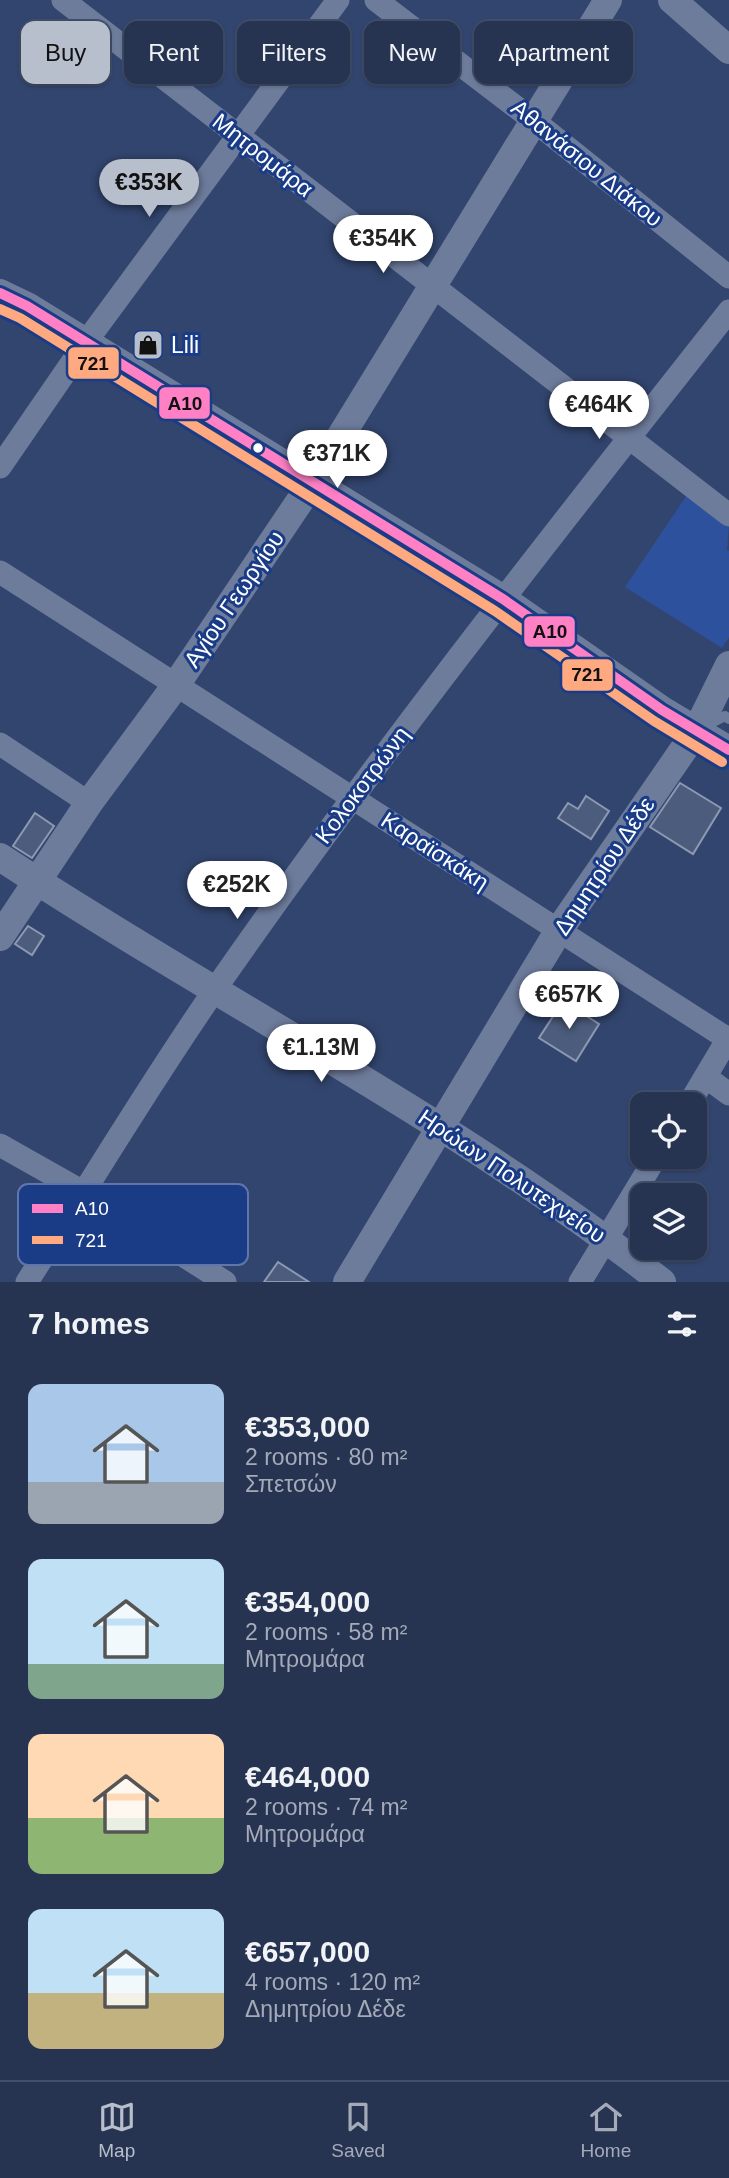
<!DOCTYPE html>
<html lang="en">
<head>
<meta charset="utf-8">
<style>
  :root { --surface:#263452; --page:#2e3c59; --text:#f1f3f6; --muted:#a4aab8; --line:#424f69; --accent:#b7becc }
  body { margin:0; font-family:Arial,sans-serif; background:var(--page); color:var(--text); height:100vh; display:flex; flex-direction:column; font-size:26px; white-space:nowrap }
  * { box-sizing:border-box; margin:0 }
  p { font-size:23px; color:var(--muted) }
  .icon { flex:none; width:38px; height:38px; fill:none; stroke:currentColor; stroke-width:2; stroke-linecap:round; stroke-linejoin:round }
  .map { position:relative; height:1282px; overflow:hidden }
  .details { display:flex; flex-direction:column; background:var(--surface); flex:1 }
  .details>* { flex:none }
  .guide { position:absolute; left:21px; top:21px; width:688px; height:63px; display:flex; gap:14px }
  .tools { position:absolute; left:630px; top:1092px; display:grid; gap:14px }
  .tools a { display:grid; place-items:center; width:77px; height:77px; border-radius:14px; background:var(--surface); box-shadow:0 2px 5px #0004,0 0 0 2px var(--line); font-size:35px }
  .price { position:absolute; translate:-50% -60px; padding:0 16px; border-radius:24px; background:#fff; color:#222; font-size:23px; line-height:46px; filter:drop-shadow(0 2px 4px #0008) }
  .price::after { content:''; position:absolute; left:50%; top:42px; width:21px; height:16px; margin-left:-10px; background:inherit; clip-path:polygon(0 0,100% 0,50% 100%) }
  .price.active { background:var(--accent); color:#111 }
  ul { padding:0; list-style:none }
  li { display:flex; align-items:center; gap:21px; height:175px; padding:0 28px }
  li span { display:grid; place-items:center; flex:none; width:196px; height:140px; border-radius:14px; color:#555 }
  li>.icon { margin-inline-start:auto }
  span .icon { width:84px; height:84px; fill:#fffc; stroke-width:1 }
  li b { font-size:30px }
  h2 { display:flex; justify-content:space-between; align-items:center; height:84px; padding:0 28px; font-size:30px }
  .tag { padding:0 24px; border-radius:14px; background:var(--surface); box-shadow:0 2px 5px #0004,0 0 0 2px var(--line); font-size:24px; line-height:63px }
  .tag.active { background:var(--accent); color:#111 }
  .dock { display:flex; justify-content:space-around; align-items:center; height:98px; border-top:2px solid var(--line); background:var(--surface); font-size:19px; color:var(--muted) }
  .dock a { display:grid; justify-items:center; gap:4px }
  .dock .active { color:var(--accent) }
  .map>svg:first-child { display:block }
  .green { fill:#2e519e }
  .building { fill:#4c5c7d; stroke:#8d99b2; stroke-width:2 }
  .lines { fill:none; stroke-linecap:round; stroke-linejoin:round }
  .service { stroke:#6e7c9c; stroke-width:10 }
  .minor { stroke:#6e7c9c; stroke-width:23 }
  .tertiary { stroke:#6e7c9c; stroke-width:28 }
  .bus-1-casing { stroke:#1a3c87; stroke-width:16 }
  .bus-2-casing { stroke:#1a3c87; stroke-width:16 }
  .bus-1 { stroke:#ff80c5; stroke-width:10 }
  .bus-2 { stroke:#ffa980; stroke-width:10 }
  .bus-dot { fill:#fff; stroke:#1a3c87; stroke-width:2.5 }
  .labels { text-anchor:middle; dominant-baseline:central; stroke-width:6; stroke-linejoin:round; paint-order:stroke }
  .street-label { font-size:23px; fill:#fff; stroke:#1a3c87 }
  .poi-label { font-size:23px; fill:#fff; stroke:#1a3c87; text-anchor:start }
  .key { fill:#1a3c87; stroke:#5f76ab; stroke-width:2 }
  .key-label { font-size:19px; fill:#fff }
  .line-badge { stroke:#1a3c87; stroke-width:2.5 }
  .pale-badge-label { font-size:19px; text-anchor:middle; font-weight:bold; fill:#111 }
</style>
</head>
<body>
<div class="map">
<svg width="729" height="1282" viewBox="0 0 729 1282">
  <rect width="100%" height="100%" fill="#32456e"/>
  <!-- green -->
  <path class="green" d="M687,495l42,29 -2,26 2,1v86l-7,11 -97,-61z"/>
  <!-- building -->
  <path class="building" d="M680,783l41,25 -28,46 -43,-27z
    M586,796l23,15 -18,28 -33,-21 10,-15 10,6z
    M35,813l19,13 -22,32 -19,-12z
    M28,926l16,10 -12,19 -17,-11z
    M563,1001l36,23 -23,37 -37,-23z
    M278,1262l31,20h-45z"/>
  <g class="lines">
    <!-- service -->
    <path class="service" d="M707,725l18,-9 4,3"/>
    <!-- minor -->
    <path class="minor" d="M63,0l666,515
      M376,0l157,120 196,157
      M0,467l86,-125 252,-342
      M0,572l728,467
      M0,744l89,59
      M706,1077l23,17
      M689,1104l40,-67
      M0,1145l85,48 140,89
      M27,1282c63,-98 123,-199 189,-294 162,-233 338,-455 513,-677
      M580,1282l76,-125"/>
    <!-- tertiary -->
    <path class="tertiary" d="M672,0l57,50
      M0,293l27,13 476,293 159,111 67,40
      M0,857c219,144 456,263 662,425
      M0,937l89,-134 87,-118 136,-202 296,-483
      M347,1282l212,-352 138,-200 32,-65"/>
    <!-- bus-1 casing -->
    <g class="bus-1-casing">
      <path id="bus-1" d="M0,293l27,13 476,293 159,111 67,40"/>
    </g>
    <!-- bus-2 casing -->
    <g class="bus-2-casing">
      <path id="bus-2" d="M0,309l20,9 475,293 159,110 68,41"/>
    </g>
    <!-- bus-1 -->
    <use href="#bus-1" class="bus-1"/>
    <!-- bus-2 -->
    <use href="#bus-2" class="bus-2"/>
  </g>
  <!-- icons -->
  <defs>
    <g id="shop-square" transform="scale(1.575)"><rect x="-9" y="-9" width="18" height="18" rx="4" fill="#b7becc" stroke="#1a3c87"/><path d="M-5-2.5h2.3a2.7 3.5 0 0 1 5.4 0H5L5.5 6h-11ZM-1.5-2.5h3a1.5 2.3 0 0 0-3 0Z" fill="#111"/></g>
  </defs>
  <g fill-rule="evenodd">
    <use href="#shop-square" x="148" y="345"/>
  </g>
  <!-- markers -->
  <circle class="bus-dot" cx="258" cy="448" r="6"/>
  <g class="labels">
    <!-- street labels -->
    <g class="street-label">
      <text transform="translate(263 155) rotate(38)">Μητρομάρα</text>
      <text transform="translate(587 163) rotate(39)">Αθανάσιου Διάκου</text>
      <text transform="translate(234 599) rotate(-56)">Αγίου Γεωργίου</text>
      <text transform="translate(362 785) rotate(-53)">Κολοκοτρώνη</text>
      <text transform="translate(435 851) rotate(33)">Καραϊσκάκη</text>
      <text transform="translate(604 866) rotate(-56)">Δημητρίου Δέδε</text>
      <text transform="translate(512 1176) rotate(34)">Ηρώων Πολυτεχνείου</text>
    </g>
    <!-- poi labels -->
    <g class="poi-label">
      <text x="171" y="345">Lili</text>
    </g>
  </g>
  <!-- legend -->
  <rect x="18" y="1184" width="230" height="81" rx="10" class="key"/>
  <rect x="32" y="1204" width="31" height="9" fill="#ff80c5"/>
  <rect x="32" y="1236" width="31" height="8" fill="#ffa980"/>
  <g class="key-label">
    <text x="75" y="1215">Α10</text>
    <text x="75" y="1247">721</text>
  </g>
  <g class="line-badge">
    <rect x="67" y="346" width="53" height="34" rx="7" fill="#ffa980"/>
    <rect x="158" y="386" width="53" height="34" rx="7" fill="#ff80c5"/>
    <rect x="523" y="615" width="53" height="33" rx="7" fill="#ff80c5"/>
    <rect x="561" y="658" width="53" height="34" rx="7" fill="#ffa980"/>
  </g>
  <g class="pale-badge-label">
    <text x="93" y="370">721</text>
    <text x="185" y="410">Α10</text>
    <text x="550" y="638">Α10</text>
    <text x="587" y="681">721</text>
  </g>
</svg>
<div class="tools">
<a><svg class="icon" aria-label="locate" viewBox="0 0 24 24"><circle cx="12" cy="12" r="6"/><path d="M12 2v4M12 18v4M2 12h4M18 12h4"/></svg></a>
<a><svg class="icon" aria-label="layers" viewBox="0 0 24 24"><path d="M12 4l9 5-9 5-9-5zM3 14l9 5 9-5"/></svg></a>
</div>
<b class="price active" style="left:149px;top:219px">€353K</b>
<b class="price" style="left:383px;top:275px">€354K</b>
<b class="price" style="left:599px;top:441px">€464K</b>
<b class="price" style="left:337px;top:490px">€371K</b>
<b class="price" style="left:237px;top:921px">€252K</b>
<b class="price" style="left:569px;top:1031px">€657K</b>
<b class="price" style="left:321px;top:1084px">€1.13M</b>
<div class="guide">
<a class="tag active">Buy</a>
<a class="tag">Rent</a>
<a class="tag">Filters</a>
<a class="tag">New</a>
<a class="tag">Apartment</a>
</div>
</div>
<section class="details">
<h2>7 homes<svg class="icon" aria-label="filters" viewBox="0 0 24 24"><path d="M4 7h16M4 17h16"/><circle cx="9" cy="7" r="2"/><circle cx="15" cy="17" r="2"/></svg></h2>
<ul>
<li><span style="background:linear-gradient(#a9c7e8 70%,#9aa5b1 0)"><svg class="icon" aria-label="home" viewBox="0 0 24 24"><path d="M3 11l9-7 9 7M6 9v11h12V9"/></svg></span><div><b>€353,000</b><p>2 rooms · 80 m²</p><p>Σπετσών</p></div></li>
<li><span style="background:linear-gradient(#bfe0f5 75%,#7fa58c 0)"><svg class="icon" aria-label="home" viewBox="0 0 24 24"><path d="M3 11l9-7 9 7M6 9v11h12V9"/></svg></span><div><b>€354,000</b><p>2 rooms · 58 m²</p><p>Μητρομάρα</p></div></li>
<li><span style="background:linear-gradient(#ffd9b3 60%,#8fb573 0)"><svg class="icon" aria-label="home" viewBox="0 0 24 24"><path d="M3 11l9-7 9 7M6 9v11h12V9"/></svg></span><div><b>€464,000</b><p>2 rooms · 74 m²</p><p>Μητρομάρα</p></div></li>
<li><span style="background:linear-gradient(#bfe0f5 60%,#c2b280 0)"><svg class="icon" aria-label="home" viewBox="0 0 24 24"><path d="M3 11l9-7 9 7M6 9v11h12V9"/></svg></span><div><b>€657,000</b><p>4 rooms · 120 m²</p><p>Δημητρίου Δέδε</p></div></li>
</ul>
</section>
<nav class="dock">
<a class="active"><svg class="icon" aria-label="map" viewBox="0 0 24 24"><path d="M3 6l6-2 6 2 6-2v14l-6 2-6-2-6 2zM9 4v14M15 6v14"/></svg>Map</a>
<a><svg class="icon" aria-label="saved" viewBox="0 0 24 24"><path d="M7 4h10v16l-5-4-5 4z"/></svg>Saved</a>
<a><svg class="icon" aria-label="home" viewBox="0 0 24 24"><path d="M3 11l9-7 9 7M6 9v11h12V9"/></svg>Home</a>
</nav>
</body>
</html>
